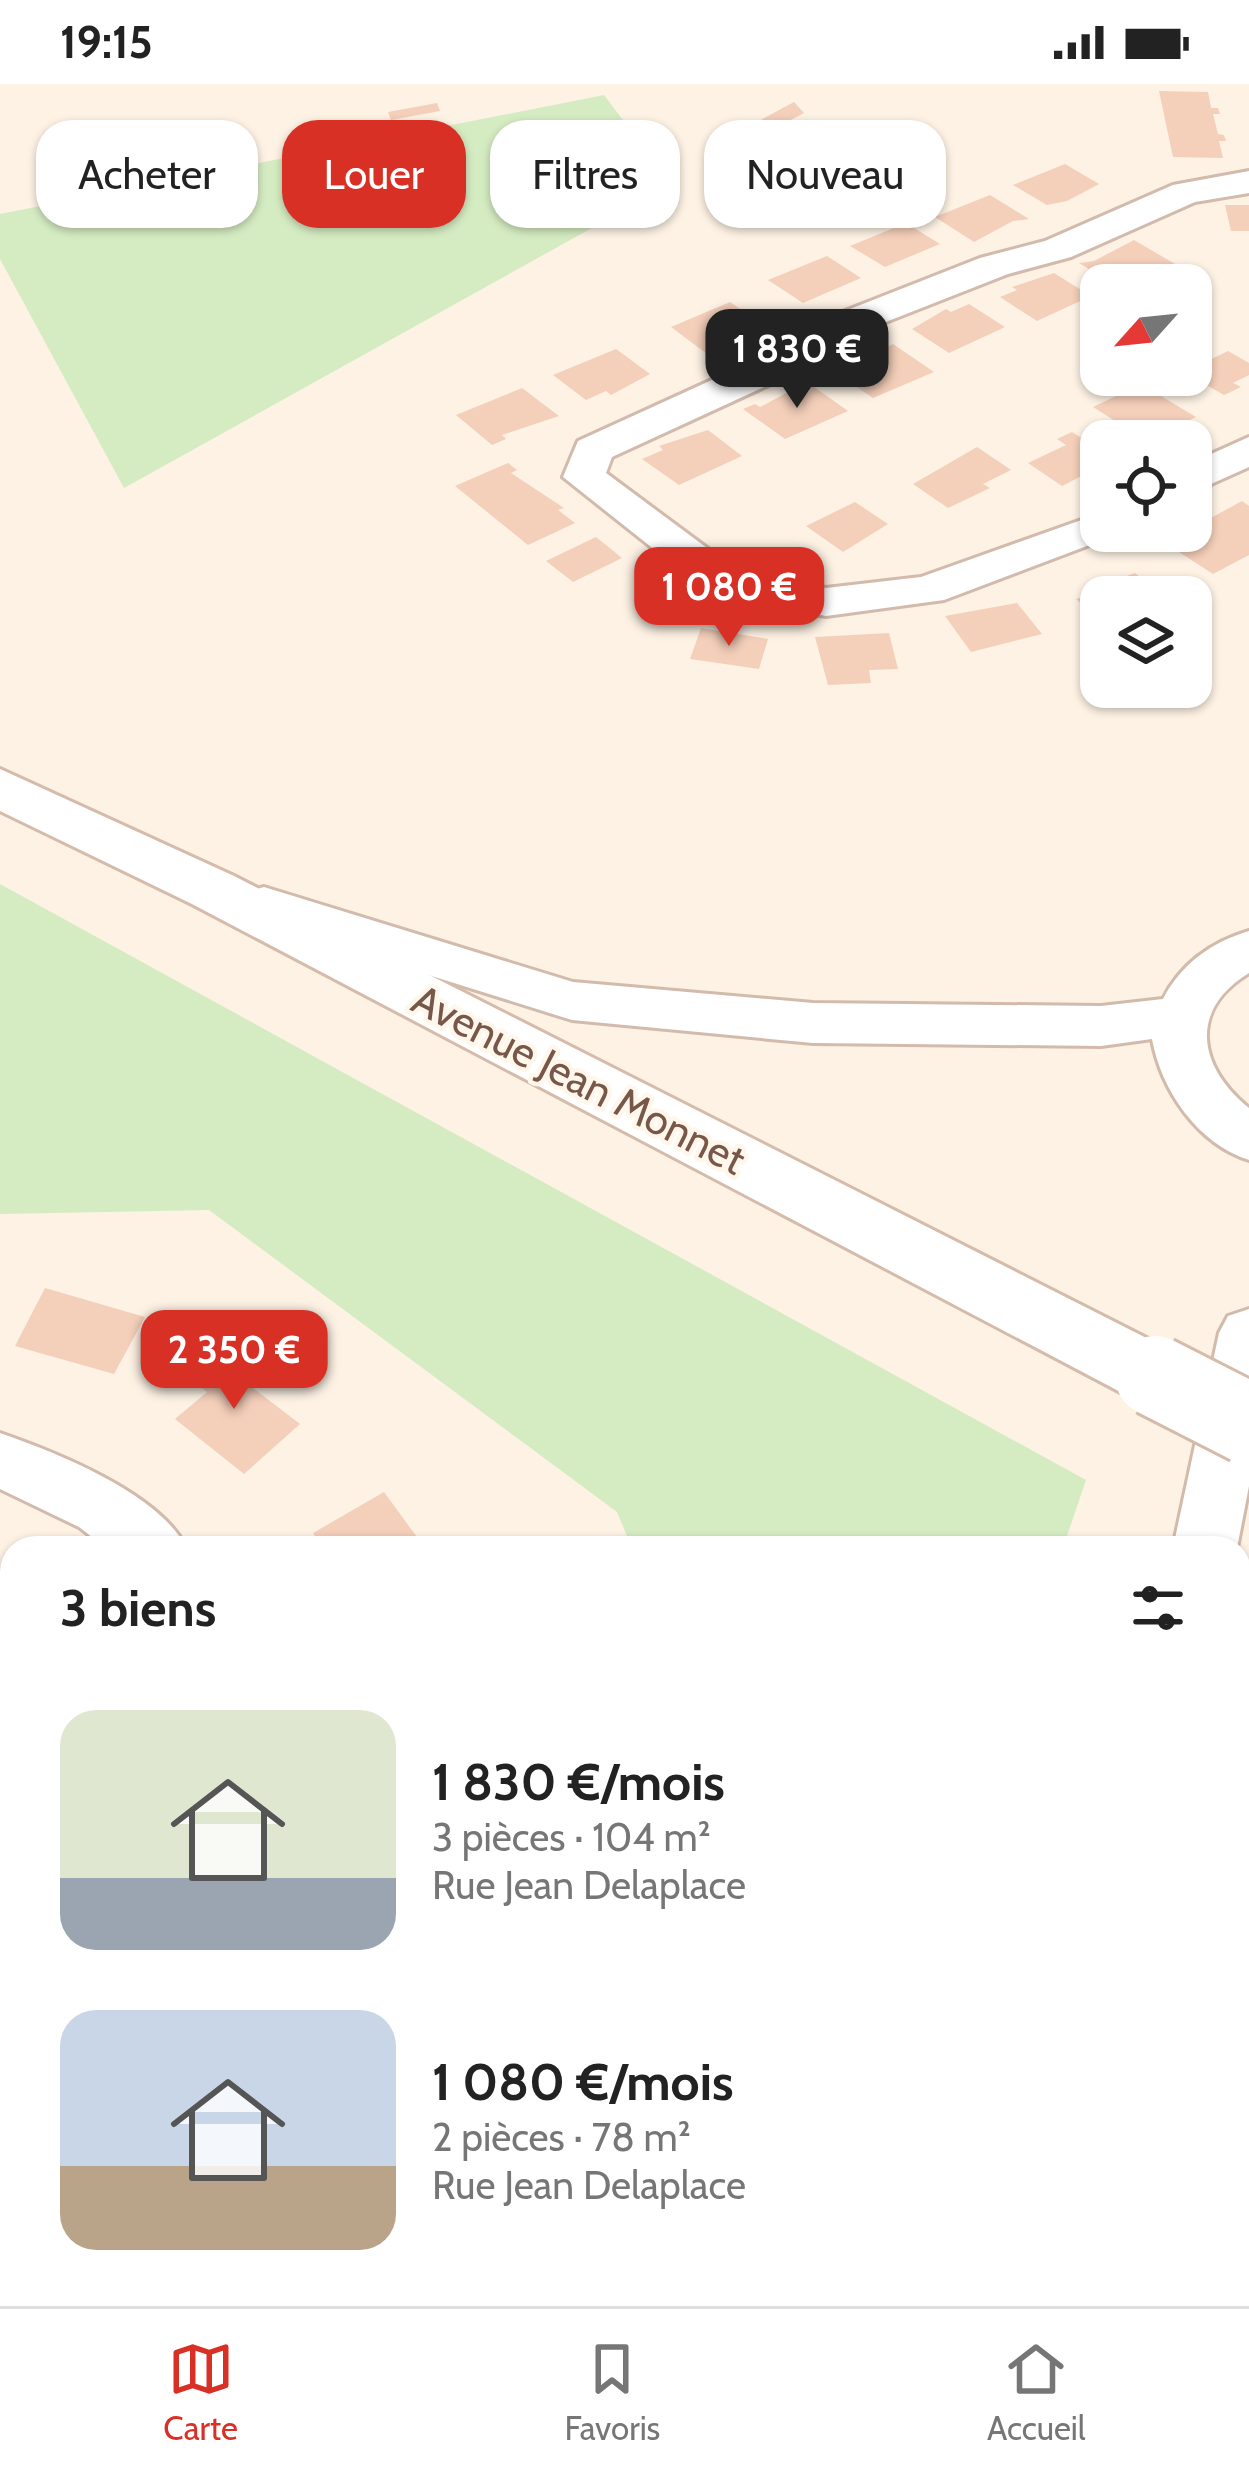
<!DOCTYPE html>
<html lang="fr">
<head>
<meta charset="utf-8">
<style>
  :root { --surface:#fff; --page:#f6f6f6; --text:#222; --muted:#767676; --line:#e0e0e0; --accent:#d93025 }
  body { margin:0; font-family:Cabin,sans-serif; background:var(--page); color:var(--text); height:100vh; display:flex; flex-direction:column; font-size:45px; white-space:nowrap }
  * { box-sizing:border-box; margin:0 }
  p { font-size:39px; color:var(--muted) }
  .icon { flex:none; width:66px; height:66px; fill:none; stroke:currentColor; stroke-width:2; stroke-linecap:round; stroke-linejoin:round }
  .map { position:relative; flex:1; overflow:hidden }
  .side { position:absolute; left:0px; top:1452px; width:1251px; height:771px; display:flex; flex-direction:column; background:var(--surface); border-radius:36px 36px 0 0; box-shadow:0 3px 9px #0004 }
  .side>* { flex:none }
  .banner { position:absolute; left:36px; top:36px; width:1179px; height:108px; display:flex; gap:24px }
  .needle { width:78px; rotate:243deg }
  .tools { position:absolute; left:1080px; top:180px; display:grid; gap:24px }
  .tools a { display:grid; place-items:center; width:132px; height:132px; border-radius:24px; background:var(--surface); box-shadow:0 3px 9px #0004; font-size:60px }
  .price { position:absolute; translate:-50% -102px; padding:0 27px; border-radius:24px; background:var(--accent); color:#fff; font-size:39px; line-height:78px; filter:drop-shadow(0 3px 6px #0008) }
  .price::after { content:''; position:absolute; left:50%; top:72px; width:36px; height:27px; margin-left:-18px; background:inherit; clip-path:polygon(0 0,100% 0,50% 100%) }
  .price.on { background:#222; color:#fff }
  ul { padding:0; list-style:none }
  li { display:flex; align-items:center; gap:36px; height:300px; padding:0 60px }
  li span { display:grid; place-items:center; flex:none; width:336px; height:240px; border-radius:36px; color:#555 }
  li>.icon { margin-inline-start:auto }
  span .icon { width:144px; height:144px; fill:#fffc; stroke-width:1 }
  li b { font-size:51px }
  h2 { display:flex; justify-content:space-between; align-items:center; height:144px; padding:0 60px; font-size:51px }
  .pill { padding:0 42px; border-radius:36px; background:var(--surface); box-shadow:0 3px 9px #0004; font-size:42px; line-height:108px }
  .pill.on { background:var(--accent); color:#fff }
  .status { display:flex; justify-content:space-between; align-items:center; height:84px; padding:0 60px; background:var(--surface); direction:ltr }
  .status svg { height:33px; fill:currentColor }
  .menu { display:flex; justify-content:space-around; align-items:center; height:168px; border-top:3px solid var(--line); background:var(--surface); font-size:33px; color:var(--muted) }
  .menu a { display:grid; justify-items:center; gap:6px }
  .menu .on { color:var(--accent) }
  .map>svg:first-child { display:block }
  .green { fill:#d5ecc2 }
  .building { fill:#f4cfba }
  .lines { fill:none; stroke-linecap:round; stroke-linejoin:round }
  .street-casing { stroke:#d2bbac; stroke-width:6 }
  .secondary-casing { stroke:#d5bbaa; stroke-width:6 }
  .street { fill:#fff; fill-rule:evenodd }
  .secondary { fill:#fff; fill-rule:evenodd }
  .secondary-bridge-casing { stroke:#d5bbaa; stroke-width:86; stroke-linecap:butt }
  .secondary-bridge { stroke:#fff; stroke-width:80 }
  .labels { text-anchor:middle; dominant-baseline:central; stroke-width:9; stroke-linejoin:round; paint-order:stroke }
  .street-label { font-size:42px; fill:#785748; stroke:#fff7ec }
</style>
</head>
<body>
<div class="status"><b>19:15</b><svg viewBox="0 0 49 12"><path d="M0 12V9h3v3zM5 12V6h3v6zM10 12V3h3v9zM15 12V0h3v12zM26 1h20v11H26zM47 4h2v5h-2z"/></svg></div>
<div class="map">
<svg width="1249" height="2222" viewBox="0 0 1249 2222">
  <rect width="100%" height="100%" fill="#fdf2e4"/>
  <!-- green -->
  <path class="green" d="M604,11l67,89 -547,304 -124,-229v-45z
    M0,800l1086,596 -23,68h-431l-15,-36 -408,-302 -209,4z"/>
  <!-- building -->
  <path class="building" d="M1159,7l49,1 3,16h7l2,6h-7l5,20 6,1 2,6h-7l4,17 -50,-1z
    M794,18l10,11 -36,19 -9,-11z
    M437,19l3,8 -49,9 -3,-8z
    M1065,80l34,20 -32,17 -20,4 -34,-20z
    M990,111l39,24 -16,2 -39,21 -39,-25z
    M1225,121h24v26h-18z
    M906,139l34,21 -55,23 -35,-21z
    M1134,156l41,24 -47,21h-13l-36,-22 15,-2z
    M827,172l34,22 -58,25 -35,-23z
    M1054,189l37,23 -54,25 -37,-24 17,-7 -5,-3z
    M730,218l38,26 -16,2 -37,15 5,3 -13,6 -36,-27z
    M969,220l36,23 -56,26 -37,-24 34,-20 5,3z
    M893,260l41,28 -61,26 -40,-27 53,-19 -4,-2z
    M616,265l34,25 -39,21 -5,-4 -20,9 -33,-25z
    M1228,267l21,12v12l-16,8 8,4 -17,8 -33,-19v-7z
    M807,298l41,29 -63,28 -42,-30 12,-5 5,3z
    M1141,300l55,33 -49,24 -54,-34z
    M522,304l37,28 -57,19 4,4 -14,6 -36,-30z
    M708,346l34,26 -63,29 -37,-26 21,-9 -4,-4z
    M1072,348l29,18v16l-39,20 -34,-23 38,-18 -9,-6z
    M977,363l34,23 -28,14 7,4 -42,20 -35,-24z
    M508,379l9,7 -6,3 53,35 -6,2 17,13 -47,22 -73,-59z
    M1242,417l7,5v49l-36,19 -48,-31z
    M855,418l33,22 -45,28 -37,-26z
    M596,453l26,21 -49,24 -27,-21z
    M1135,489l30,24h-64v24l-25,-22 47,-13 -7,-6z
    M1017,519l25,31 -71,18 -26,-36z
    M701,544l67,11 -9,30 -69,-10z
    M889,549l9,36 -29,1 2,13 -43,2 -13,-48z
    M45,1204l100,29 -31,57 -99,-28z
    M230,1256l20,16 -18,16 68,52 -56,50 -69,-55 32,-27 -20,-15z
    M384,1408l41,56h-102l-10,-15z
    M12,1534v49l-12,-11v-27z
    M12,2048l-9,92h-3v-91z"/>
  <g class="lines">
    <!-- street casing -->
    <g class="street-casing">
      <path id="street" d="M1249,87v22l-54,9 -124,55 -63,17 -135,53 -50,33 -211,97 -6,16 136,101 84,14 95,-11 180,-64v18h18l-3,4 -172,65 -118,16 -113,-20 -150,-119 15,-36 217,-99 50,-31 135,-53 65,-17 128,-56z
        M1249,353v30l-58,26v-30z
        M264,803l309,95 240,21 288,3 62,-7c18,-35 49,-57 86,-68v42c-61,37 -51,94 0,135v52c-51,-16 -88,-70 -97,-121l-51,7 -288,-3 -241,-23 -326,-102 -8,-13 8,-13z
        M1249,1225v177l-12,62h-64l46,-215 9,-17z
        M0,1349c55,19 161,61 186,115h-80l-27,-21 -79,-38z
        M1249,1700v131l-10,4v-131z
        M1239,1929l10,4v77l-10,-4z
        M1239,2104l10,4v78l-10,-4z
        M158,2211h78l-2,11h-80z
        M1020,2211h78v11h-80z
        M1135,2211h78v11h-80z"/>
    </g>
    <!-- secondary casing -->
    <g class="secondary-casing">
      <path id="secondary" d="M0,685l234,107 946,479 10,21 -10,21 -25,8 -25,-8 -938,-493 -192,-93z"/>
    </g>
    <!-- street -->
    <use href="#street" class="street"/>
    <!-- secondary -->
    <use href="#secondary" class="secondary"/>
    <!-- secondary-bridge casing -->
    <g class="secondary-bridge-casing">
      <path id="secondary-bridge" d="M1155,1292l94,48"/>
    </g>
    <!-- secondary-bridge -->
    <use href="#secondary-bridge" class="secondary-bridge"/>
  </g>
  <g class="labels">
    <!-- street labels -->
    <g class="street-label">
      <text transform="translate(579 995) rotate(27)">Avenue Jean Monnet</text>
    </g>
  </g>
</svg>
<div class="tools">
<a><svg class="needle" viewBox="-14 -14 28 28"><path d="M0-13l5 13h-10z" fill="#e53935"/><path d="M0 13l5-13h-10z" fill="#767676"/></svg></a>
<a><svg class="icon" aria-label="locate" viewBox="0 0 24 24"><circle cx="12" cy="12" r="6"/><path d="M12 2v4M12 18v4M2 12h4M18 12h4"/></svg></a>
<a><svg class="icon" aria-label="layers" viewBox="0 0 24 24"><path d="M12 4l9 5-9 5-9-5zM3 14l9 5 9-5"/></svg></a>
</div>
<b class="price on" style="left:797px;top:327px">1 830 €</b>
<b class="price" style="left:729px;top:565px">1 080 €</b>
<b class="price" style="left:234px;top:1328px">2 350 €</b>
<div class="banner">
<a class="pill">Acheter</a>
<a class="pill on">Louer</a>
<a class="pill">Filtres</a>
<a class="pill">Nouveau</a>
</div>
<section class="side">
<h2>3 biens<svg class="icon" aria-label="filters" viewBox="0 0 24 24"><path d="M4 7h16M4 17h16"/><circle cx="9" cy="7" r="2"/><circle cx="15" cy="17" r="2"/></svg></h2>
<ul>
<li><span style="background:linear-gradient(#dfe7d0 70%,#9aa5b1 0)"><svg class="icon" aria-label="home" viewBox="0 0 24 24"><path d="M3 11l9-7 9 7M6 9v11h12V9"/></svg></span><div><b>1 830 €/mois</b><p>3 pièces · 104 m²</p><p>Rue Jean Delaplace</p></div></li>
<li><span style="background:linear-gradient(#c9d6e8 65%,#b9a48a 0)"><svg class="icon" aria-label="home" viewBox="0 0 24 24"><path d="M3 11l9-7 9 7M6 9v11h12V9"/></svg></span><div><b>1 080 €/mois</b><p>2 pièces · 78 m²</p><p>Rue Jean Delaplace</p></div></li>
</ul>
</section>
</div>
<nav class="menu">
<a class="on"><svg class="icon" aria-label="map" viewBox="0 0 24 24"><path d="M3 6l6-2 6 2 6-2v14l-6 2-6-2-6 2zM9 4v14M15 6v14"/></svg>Carte</a>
<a><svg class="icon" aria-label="saved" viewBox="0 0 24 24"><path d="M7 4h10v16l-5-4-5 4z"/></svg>Favoris</a>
<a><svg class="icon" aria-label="home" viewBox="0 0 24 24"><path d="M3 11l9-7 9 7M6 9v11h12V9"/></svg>Accueil</a>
</nav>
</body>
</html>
